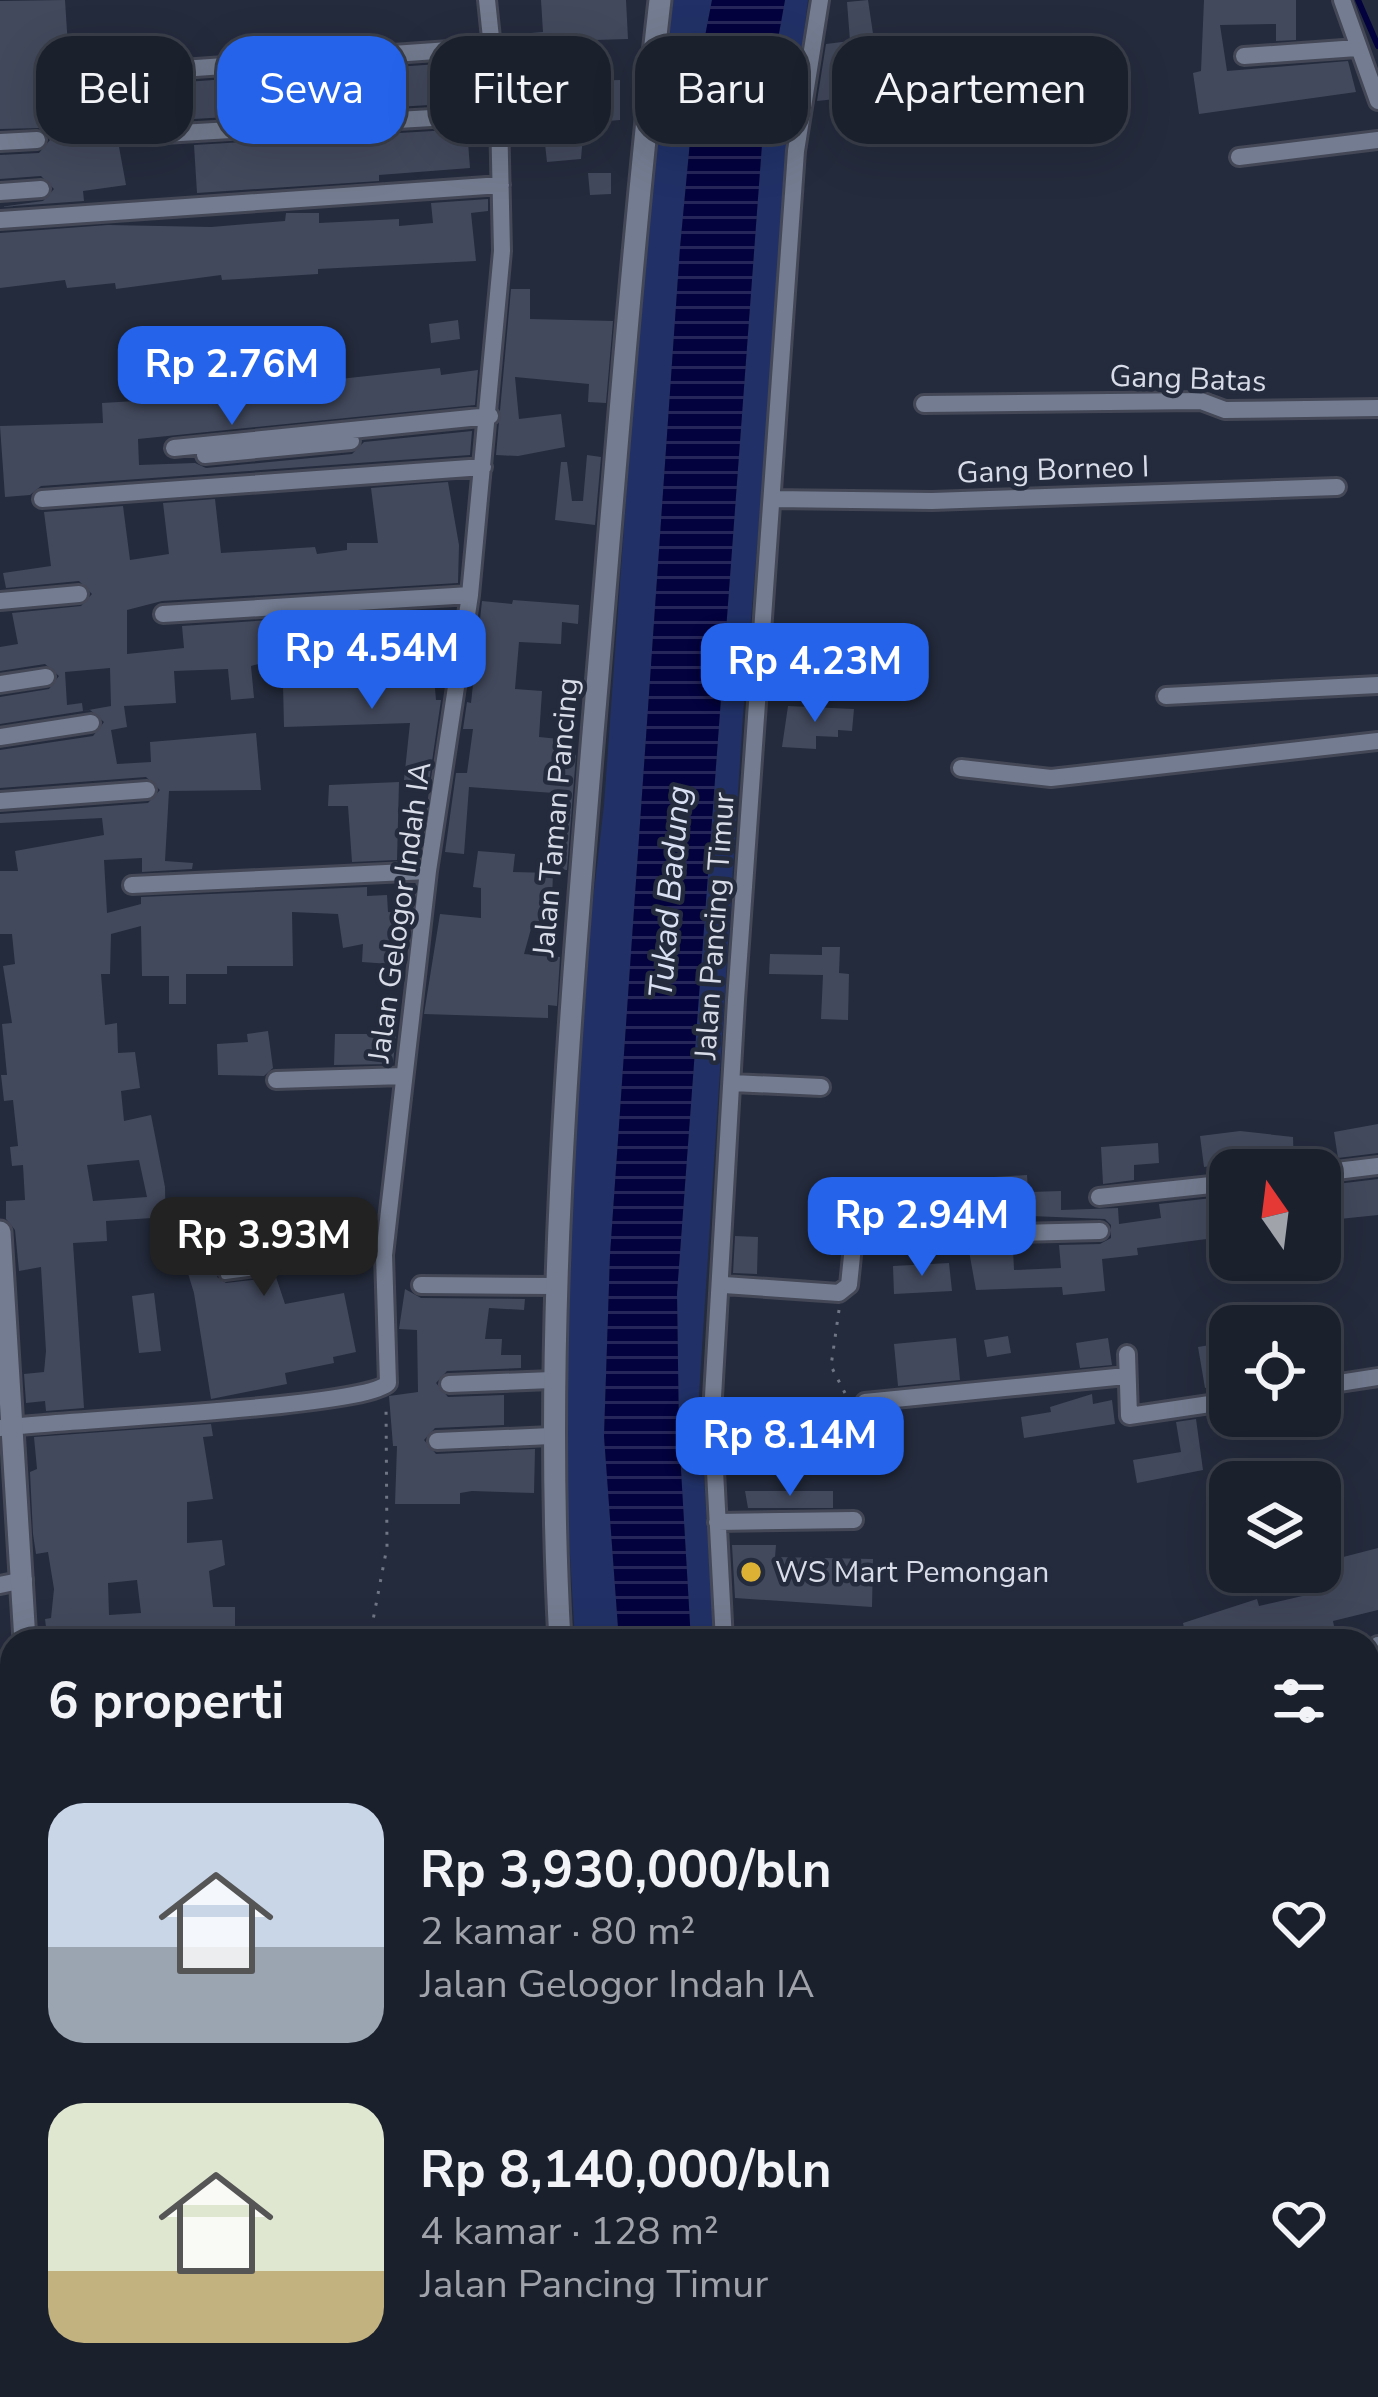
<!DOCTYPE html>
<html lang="id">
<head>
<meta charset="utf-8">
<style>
  :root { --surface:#1b202d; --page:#282d39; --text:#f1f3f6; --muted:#a0a3aa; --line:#393e49; --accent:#2563eb }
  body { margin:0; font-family:"Nunito Sans",sans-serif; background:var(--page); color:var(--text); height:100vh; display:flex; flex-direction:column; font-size:45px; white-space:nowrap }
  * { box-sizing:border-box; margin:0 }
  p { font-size:39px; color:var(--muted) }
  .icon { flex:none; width:66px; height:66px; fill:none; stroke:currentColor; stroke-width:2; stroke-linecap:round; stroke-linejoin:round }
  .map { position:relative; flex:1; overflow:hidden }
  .sheet { position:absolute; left:0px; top:1629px; width:1380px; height:768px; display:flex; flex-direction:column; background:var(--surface); border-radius:36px 36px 0 0; box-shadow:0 12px 48px #0002,0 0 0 3px var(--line) }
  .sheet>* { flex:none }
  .banner { position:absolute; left:36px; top:36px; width:1308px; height:108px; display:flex; gap:24px }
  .needle { width:78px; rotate:346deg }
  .controls { position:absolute; left:1209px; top:1149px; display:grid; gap:24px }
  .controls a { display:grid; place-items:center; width:132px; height:132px; border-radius:24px; background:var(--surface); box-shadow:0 12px 48px #0002,0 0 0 3px var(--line); font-size:60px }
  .price { position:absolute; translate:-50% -102px; padding:0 27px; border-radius:24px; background:var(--accent); color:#fff; font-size:39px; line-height:78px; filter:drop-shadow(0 3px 6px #0008) }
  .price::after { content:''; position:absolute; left:50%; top:72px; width:36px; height:27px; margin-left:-18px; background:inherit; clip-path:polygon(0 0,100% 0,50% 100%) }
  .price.current { background:#222; color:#fff }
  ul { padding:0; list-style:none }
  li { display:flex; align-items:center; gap:36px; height:300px; padding:0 48px }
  li span { display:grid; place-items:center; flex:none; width:336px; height:240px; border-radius:36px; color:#555 }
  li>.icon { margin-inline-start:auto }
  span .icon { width:144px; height:144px; fill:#fffc; stroke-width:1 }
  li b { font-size:51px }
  h2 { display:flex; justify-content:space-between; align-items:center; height:144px; padding:0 48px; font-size:51px }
  .pill { padding:0 42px; border-radius:36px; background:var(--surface); box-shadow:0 12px 48px #0002,0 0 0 3px var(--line); font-size:42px; line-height:108px }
  .pill.current { background:var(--accent); color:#fff }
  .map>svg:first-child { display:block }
  .grass { fill:#213167 }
  .water { fill:url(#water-rules) }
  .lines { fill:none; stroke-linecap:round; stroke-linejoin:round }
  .stream { stroke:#03023e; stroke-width:6 }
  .building { fill:#42495c; fill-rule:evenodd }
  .service-casing { stroke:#434756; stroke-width:14 }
  .minor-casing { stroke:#434756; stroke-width:22 }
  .tertiary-casing { stroke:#434756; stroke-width:27 }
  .path { stroke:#707685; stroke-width:3; stroke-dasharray:3 9; stroke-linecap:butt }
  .service { stroke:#737c90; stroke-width:8 }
  .minor { stroke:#737c90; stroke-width:16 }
  .tertiary { stroke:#737c90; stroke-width:21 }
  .poi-dot { fill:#ddb133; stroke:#242b3c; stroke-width:4.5 }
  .labels { text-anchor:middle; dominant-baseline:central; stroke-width:9; stroke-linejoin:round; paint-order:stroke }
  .street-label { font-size:30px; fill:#d8dce8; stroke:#242b3c }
  .poi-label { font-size:30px; fill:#d8dce8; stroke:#242b3c; text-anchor:start }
  .water-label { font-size:33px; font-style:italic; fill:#d9e0f4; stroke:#242b3c }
</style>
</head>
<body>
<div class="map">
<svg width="1378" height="2397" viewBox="0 0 1378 2397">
  <defs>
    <pattern id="water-rules" width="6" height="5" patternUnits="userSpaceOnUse" patternTransform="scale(3)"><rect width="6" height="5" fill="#03023e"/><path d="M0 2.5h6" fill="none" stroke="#27265a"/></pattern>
  </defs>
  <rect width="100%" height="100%" fill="#242b3c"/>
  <!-- grass -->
  <path class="grass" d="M668,0h44l-17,88 -15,160 -70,1007 -6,181 15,205h-44l-15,-260 21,-378 23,-198 48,-667z
    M785,0h23l-16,129 -49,586 -44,679 15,247h-23l-12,-205 -2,-143 87,-1176z"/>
  <!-- water -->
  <path class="water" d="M712,0h73l-21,117 -87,1176 2,143 12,205h-72l-15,-205 6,-181 70,-1007 15,-160z
    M666,2385h76l1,12h-76z"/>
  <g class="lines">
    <!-- stream -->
    <path class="stream" d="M1358,0l20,46"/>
  </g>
  <!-- building -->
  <path class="building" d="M65,0l3,47 8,-1 1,19 -10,1 4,45 28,-1 1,-22 381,-27 -1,41 -352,21 -11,13 9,49 -43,6 1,10 -84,6 43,-6 11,-12 -13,-13 -41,3v-24l39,-2 11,-13 -8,-12 -42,1v-128z
    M541,0h85l2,39 -33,1v10l-43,1 3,31 65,-2v40l-36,3 -3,36 -34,3 -10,-90 -29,1 -2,-15h14l-1,-24 24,-2z
    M868,0l14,94 -65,7 9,-57 24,-3 -3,-39z
    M1204,0h92v40l-20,1v-17l-56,1 7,46 121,-10 8,31 -157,22 -6,-41 8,-2z
    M467,129l3,39 -91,7v6l-182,12 -3,-48z
    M588,173h23v21l-21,1z
    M488,199v12l-17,2 5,48 -158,8v5l-96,6 -1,-5 -105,14 -1,-6 -48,5 -2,-8 -65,8v-55l108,-8 103,2 74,-6 1,-8h33v10l80,-4v7l34,-3 -2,-20z
    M511,289h19v30l83,2 -7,82 -18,-1 1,-18 -74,-7 4,42 42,-5 4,33 -47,9 -22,-1z
    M458,320l2,19 -29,4 -2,-19z
    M440,368l1,7 37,-5 -3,35 -337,34 1,26 56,-2 11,5 146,-14 12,-12 108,-11 -2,24 -429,31 -11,9 -25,2 -5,-71 103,-3 -1,-20 119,-7 -1,-10h56z
    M587,455l14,2 -6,68 -40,-5 6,-58h6l5,39h11z
    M448,482l11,63 -1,38 -296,18 -35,9v44l57,-6 -2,-22 102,-7 2,18 36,-3 -2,-17 72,-4 3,39 -120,7 -24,7 3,32 -23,2 -3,-31 -54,2 2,32 -52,3 3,21 -16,3 6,34 34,-2 -1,-20 106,-9 5,57 -92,1 -4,70 28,2 -1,6 -50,3v-14l-38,2 3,53 34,-9v-7l226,-10v9l20,-1 1,17 16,1v52l-42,-3 1,-18 -20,4 -5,-34 -46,-2 1,54h-66v8h-41v30h-17v-28h-27l-1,-50 -30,8 -1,40h-9l4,51 12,-2 1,30 17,-1 5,36 -19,3 3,30 27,-6 14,72 1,51 -9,2 -5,-22 -46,3 1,20 -34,2 11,165 -38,3 -1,-10 -19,2 -2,-29 20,-2 2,-21 -5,-84 -22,4 -4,-41 -9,-11v-18l19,-1 -2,-35 -11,1 -2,-19 8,-1 -5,-46 -9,1 -3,-26h6l-5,-51 10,-1 -9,-57 12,-2 -3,-30h-12v-63h18l-3,-20 89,-16 -2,-17 -102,5v-9l148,-11 12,-13 -14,-13 -146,11v-38l93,-14 11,-14 -14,-12 -90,14v-27l49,-8 10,-13 -14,-12 -45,7v-24l18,-3 -6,-31 69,-7 11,-12 -13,-13 -73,7 -3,-15 48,-7 -7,-54 79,-6 7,54 39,-6 -6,-51 52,-4 6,54 94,-6 2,7 30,-4v-7h31l-7,-55zM110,668l1,38 -28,5 -1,-8 -15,2 -2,-33zM139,1160l8,37 -54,4 -6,-36z
    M513,600l66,5 -1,19 -16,-2 -1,22 -42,-2 -4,47 27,2 -3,46 20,2 -2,14 19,2 -9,115 -18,-1 5,-76 -85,-6 -5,67 -19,-2 11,-79h11l6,-44h-10l4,-27 4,1 11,-102 30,3z
    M434,677l2,23h5l-12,82 -25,-2 6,-57 -126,4 -1,-43z
    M788,706l66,3 -2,22 -14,-1v7l-22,-1v13l-34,-2z
    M399,782l-2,78 -45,2 -4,-56h-20l1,-21z
    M478,851l37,3 -2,18 40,1 -2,53 -19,-1 -8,29 36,3 -3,49 -9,-1v13l-124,-4 16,-100 41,4v-30l-8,-1z
    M822,947h18l-1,26 10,1 -1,46 -27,-1 2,-44 -54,-1 1,-20 52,1z
    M268,1031l5,37 -9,8 -46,-1 -1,-31 31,-2 -1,-8z
    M335,1034h61l-3,30 -59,1z
    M1378,1124v29l-40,5 -4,-26z
    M1240,1131l53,6 1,33h-57v-7l-33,4 -4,-31z
    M1158,1143l1,20 -25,2v15l-31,4 -2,-37z
    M1027,1175l1,15 -34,1v-14z
    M957,1179l-6,43 -23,1 -1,-42z
    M1378,1179v36l-58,6v-35z
    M1061,1191v19l57,-2 1,16 42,-6 -2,-14 71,-8v40l-93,12 1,7 -36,4 3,32 -42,4 -1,-8 -86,3 -7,-39 44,-2 1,21 47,-2 -2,-23 41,-1 11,-6v-13l-6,-6 -74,-3 -1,-24z
    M307,1211l50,5 -3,34 -45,-1v7l-86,11 -6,10 9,6 50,-6 9,27 59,-11 12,59 -23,5 1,6 -49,10 2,11 -76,15 -17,-106 -8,-26 -11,1 -2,-17 20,-2 -3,-28z
    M735,1236l23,1 -1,37 -24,-1z
    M949,1263l3,28 -58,3 -1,-28z
    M405,1289l16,9 104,1 -1,11 -35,-2 -4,31h17l-1,16h20v13l-74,3 -11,12 12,14 56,-2v30l-69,3 -11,12 12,14 99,-5 -1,44 -62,-2 -12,2v11h-65l2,-58h-4l-4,-50 29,-4 -1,-62 -18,-1z
    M154,1293l7,58 -22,2 -7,-57z
    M1008,1336l3,17 -24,4 -3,-17z
    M956,1338l4,42 -62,6 -4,-42z
    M1108,1338l4,27 -32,3 -4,-25z
    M1222,1343l7,40 -24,5 -7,-41z
    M1092,1394l1,10 19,-4 3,24 -91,14 -3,-21 30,-5 -1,-5z
    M1296,1416h17l3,15 -17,3z
    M1196,1419l7,51 -66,13 -4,-23 48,-8 -5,-30z
    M211,1424l2,12 -10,1 10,62 -26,3v41l35,-3 3,25 -16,6 4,36h22v34h-177v-6h-11l-2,-16 6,-1 3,-29 -6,-37 -12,2 -3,-20 -3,-62 7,-3 -3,-32zM137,1580l4,33 -32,2 -1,-32z
    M745,1491h88v17h-85z
    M732,1545h44l-1,12 98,2 -1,48 -137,-9z
    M1378,1548v62l-45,11 2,10 -40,10h-108l-4,-18 74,-24 2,7 65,-15 -4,-28z"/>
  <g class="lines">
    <!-- service casing -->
    <g class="service-casing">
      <path id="service" d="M225,1275l157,-20"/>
    </g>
    <!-- minor casing -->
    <g class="minor-casing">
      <path id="minor" d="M1342,0l36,101
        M1244,56l113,-8
        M97,75l395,-28
        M130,136l369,-22
        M0,142l37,-2
        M1239,157l139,-17
        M0,192l41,-3
        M0,220l501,-35
        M924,404l277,-3 24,9 153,-2
        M174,448l316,-32
        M205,455l146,-14
        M42,499l441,-32
        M772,499l160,2 405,-14
        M0,601l79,-7
        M163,614l307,-19
        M276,672l185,-11
        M0,684l46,-7
        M1166,696l212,-11
        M0,737l91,-14
        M961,768l90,10 327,-37
        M0,801l147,-11
        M132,885l296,-14
        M276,1080l128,-4
        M732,1083l89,4
        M1320,1173l58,-7
        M1099,1197l131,-14
        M421,1285l133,1
        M724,1285l115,8 10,-8 4,-39 9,-9 238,-6
        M1127,1354l2,62 101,-15
        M449,1384l103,-4
        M1320,1386l58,-9
        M865,1402l261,-26
        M0,1428c56,-8 365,-20 388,-45l-4,-128 44,-384 42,-276 32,-344 -3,-137 -12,-114
        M437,1441l114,-5
        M717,1522l137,-2
        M0,1585l24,-5
        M724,1641l-12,-227 24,-414 60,-849 24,-151
        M1368,1652l10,-7
        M0,1743h12
        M773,2385v12
        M209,2397l6,-12
        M1320,2397l1,-12
        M1369,2397l9,-1"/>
    </g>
    <!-- tertiary casing -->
    <g class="tertiary-casing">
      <path id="tertiary" d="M0,1232l25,409
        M560,1641c-17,-304 8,-604 33,-908 21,-244 39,-489 67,-733
        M12,1893l-8,163 8,110
        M32,2385v12
        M616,2385v12"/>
    </g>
    <!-- path -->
    <path class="path" d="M839,1310l-8,56 16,31
      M369,1641l18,-94 -1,-142
      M0,1793l12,-1"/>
    <!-- service -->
    <use href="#service" class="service"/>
    <!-- minor -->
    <use href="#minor" class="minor"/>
    <!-- tertiary -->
    <use href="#tertiary" class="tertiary"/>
  </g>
  <!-- markers -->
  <circle class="poi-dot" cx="751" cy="1572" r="12"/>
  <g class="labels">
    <!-- street labels -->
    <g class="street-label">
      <text transform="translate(1188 379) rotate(2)">Gang Batas</text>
      <text transform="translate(1053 470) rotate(-2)">Gang Borneo I</text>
      <text transform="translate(556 817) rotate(-85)">Jalan Taman Pancing</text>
      <text transform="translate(400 912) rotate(-82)">Jalan Gelogor Indah IA</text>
      <text transform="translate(715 926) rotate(-86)">Jalan Pancing Timur</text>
    </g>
    <!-- poi labels -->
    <g class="poi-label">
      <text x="775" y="1572">WS Mart Pemongan</text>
    </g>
    <!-- water labels -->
    <g class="water-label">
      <text transform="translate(670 892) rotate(-85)">Tukad Badung</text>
    </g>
  </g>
</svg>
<div class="controls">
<a><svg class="needle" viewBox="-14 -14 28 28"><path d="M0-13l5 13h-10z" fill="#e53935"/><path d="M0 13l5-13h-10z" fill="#a0a3aa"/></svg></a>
<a><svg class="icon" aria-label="locate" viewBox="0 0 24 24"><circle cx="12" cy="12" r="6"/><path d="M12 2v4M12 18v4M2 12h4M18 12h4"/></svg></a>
<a><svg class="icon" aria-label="layers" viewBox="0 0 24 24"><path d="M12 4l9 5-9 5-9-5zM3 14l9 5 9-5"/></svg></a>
</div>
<b class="price" style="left:232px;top:428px">Rp 2.76M</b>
<b class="price" style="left:372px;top:712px">Rp 4.54M</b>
<b class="price" style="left:815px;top:725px">Rp 4.23M</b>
<b class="price" style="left:922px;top:1279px">Rp 2.94M</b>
<b class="price current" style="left:264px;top:1299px">Rp 3.93M</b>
<b class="price" style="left:790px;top:1499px">Rp 8.14M</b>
<div class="banner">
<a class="pill">Beli</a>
<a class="pill current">Sewa</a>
<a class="pill">Filter</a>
<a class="pill">Baru</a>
<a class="pill">Apartemen</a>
</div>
<section class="sheet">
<h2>6 properti<svg class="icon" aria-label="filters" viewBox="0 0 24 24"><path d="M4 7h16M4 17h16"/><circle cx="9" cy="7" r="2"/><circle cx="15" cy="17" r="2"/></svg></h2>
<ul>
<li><span style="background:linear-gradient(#c9d6e8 60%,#9aa5b1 0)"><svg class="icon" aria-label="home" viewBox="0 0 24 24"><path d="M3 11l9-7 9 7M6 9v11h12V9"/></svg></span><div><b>Rp 3,930,000/bln</b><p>2 kamar · 80 m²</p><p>Jalan Gelogor Indah IA</p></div><svg class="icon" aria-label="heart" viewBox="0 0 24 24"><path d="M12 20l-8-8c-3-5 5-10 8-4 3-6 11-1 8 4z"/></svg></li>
<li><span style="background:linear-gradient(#dfe7d0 70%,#c2b280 0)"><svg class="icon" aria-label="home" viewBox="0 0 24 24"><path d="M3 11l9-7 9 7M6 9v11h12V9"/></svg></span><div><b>Rp 8,140,000/bln</b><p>4 kamar · 128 m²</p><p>Jalan Pancing Timur</p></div><svg class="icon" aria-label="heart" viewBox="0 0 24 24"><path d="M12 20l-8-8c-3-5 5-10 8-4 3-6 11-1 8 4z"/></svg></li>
</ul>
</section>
</div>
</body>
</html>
